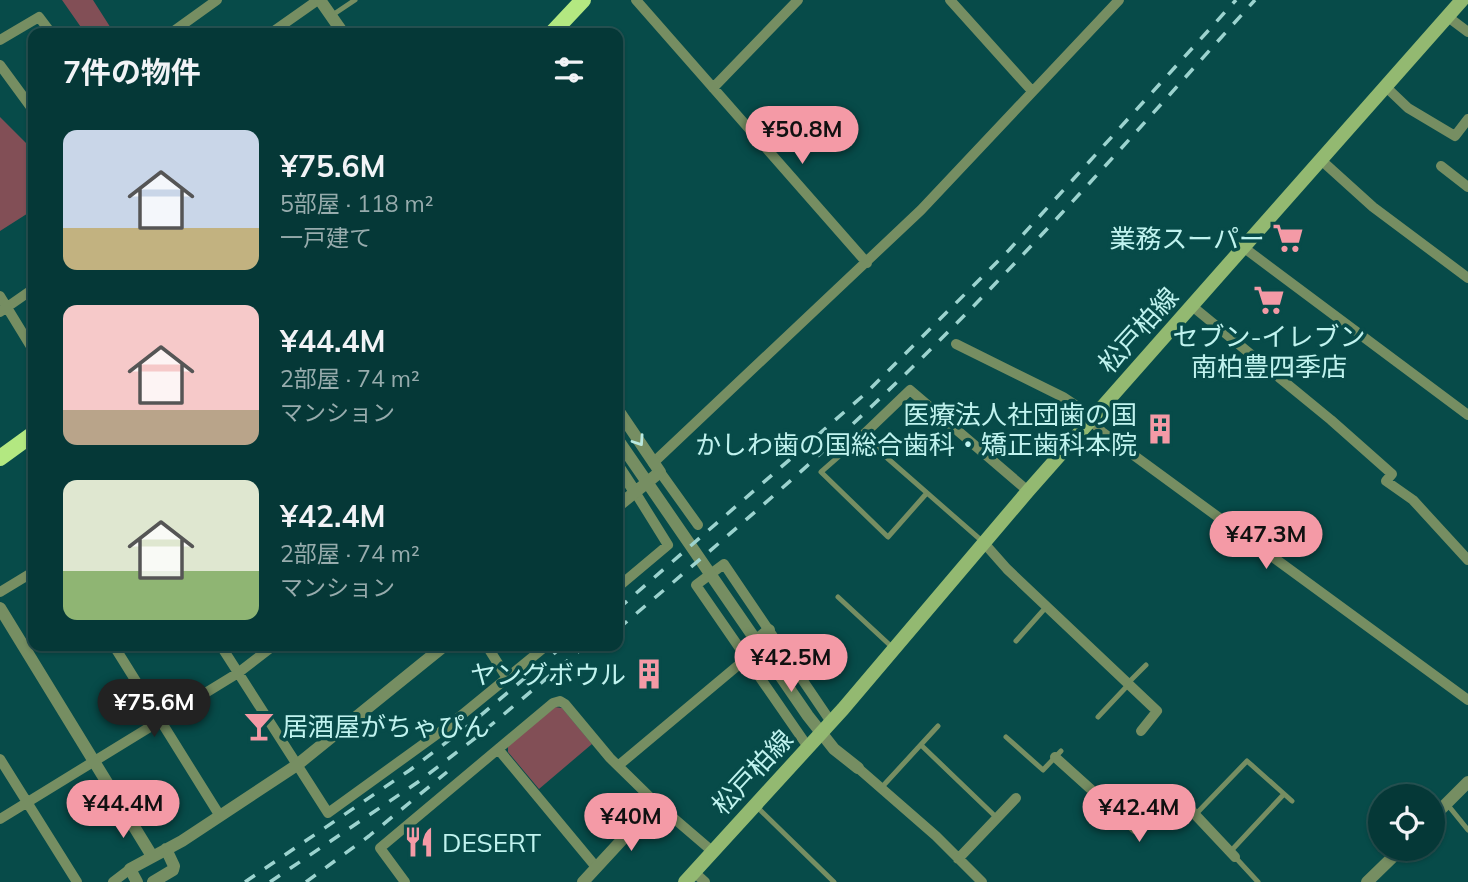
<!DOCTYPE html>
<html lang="ja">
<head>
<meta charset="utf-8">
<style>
  :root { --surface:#053837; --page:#134342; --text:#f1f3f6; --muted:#97acad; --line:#265252; --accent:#f49aa6 }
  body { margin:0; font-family:Mulish,"Noto Sans JP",sans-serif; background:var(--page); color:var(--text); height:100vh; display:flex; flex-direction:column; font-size:26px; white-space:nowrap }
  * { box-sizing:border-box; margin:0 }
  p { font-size:23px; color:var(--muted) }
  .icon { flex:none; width:38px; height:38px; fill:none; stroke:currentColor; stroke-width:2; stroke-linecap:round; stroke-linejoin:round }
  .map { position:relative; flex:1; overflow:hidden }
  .side { position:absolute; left:28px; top:28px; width:595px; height:623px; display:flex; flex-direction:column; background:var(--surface); border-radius:14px; box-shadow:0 2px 5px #0004,0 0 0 2px var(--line) }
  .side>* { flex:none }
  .tools { position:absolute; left:1368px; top:784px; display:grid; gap:14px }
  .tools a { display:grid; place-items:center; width:77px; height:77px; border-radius:50%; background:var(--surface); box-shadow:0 2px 5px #0004,0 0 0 2px var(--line); font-size:35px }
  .price { position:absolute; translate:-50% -60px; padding:0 16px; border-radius:24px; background:var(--accent); color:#111; font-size:23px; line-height:46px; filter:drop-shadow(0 2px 4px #0008) }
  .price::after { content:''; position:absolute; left:50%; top:42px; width:21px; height:16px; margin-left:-10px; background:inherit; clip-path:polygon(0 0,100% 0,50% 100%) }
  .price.active { background:#222; color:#fff }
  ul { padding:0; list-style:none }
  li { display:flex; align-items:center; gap:21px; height:175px; padding:0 35px }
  li span { display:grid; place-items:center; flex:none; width:196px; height:140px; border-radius:14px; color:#555 }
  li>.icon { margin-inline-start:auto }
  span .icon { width:84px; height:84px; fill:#fffc; stroke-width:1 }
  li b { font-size:30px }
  h2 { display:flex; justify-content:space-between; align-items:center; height:84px; padding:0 35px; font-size:30px }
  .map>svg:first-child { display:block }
  .green { fill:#824f56 }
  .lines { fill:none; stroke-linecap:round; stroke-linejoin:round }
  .service { stroke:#768e62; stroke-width:5 }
  .minor { stroke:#768e62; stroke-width:10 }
  .tertiary { stroke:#768e62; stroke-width:12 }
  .secondary { stroke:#93b971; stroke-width:14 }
  .trunk { stroke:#b3e881; stroke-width:16 }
  .rail { stroke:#9cd3cf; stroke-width:3.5; stroke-dasharray:12 12; stroke-linecap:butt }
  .oneway { stroke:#b9e9e1 }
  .labels { text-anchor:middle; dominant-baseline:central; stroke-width:7; stroke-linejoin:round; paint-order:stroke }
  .poi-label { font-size:26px; fill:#c0f3ef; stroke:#074b49; text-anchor:end }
  .street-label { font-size:26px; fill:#c0f3ef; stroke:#074b49 }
</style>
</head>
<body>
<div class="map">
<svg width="1468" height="882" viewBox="0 0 1468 882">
  <rect width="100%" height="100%" fill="#074b49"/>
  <!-- green -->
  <path class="green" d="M62,0h31l21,33h-29z
    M0,117l29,29v11l4,3v50l-33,21z
    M555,707l7,1 30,36 -53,45 -31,-37v-6z"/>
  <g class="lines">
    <!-- service -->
    <path class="service" d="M331,16l24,-16
      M926,494l-38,43 -67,-65 41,-36 120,105
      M838,597l55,51
      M1016,641l31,-35
      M1128,683l18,-18
      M1098,717l31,-33
      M1006,737l37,33 18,-19
      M921,745l76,73
      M882,787l56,-61
      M1447,804l21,26
      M757,807l77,75
      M1195,815l52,-54 45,40
      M1230,852l54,-58
      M1235,857l23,25"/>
    <!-- minor -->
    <path class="minor" d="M636,0l231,263
      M950,0l82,91
      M1448,17l20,15
      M171,33l46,-33
      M271,33l47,-33
      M0,40l39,-23 12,16
      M0,65l33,45
      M1386,87l22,21 47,28 13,-17
      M713,88l85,-88
      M1321,160l52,47 95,71
      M1441,166l27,21
      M1243,247l225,168
      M0,296l33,54
      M1192,306l139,114 61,54 -6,7 27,19 55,60
      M0,312l33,-23
      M956,344l107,53 18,12 21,23 366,268
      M862,436l48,-46 118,101
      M653,463l268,-253 198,-210
      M660,472l38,53
      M984,543l23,26 150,142 -16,20
      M618,587l50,-42 -33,-53
      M0,592l33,-20
      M114,646l106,170
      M221,646l107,167 119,-86 99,-81
      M487,646l20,32
      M808,747l-112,-162 28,-21 107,158
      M498,749l98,118
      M1055,757l80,72 37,-39 63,67
      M0,759l77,123
      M619,765l129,-108
      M858,768l78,68 46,46
      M0,819l238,-146 35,-27
      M958,859l58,-61
      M694,872l11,10
      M113,882l17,-13
      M405,882l-25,-34 173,-145 7,-2 5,3 45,54 46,45 56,48"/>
    <!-- tertiary -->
    <path class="tertiary" d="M320,0l23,33
      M618,410l42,62 -42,34
      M618,440l190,276 26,33 24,19
      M618,466l17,26
      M0,608l152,248
      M743,651l26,-21
      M1433,817l35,-35
      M137,882l-7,-13 52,-28 115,-76 147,-119
      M153,882l20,-12 1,-4 -8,-17
      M583,882l73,-79
      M1367,882l34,-33"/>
    <!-- secondary -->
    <path class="secondary" d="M685,882l158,-173 185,-218 434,-491"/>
    <!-- trunk -->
    <path class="trunk" d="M552,33l31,-33
      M0,458l33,-24"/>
    <!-- rail -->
    <path class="rail" d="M618,609l247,-215 144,-144 227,-250
      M618,629c86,-73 173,-146 255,-224 135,-127 258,-268 382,-405
      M245,882l165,-112 58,-44 95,-80
      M270,882l148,-100 60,-46 107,-90
      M306,882l63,-46 78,-64"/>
  </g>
  <!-- one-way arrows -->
  <defs><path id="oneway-chevron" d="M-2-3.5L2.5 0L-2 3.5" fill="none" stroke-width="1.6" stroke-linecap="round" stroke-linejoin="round" transform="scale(1.75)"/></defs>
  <use class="oneway" href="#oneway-chevron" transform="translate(639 441) rotate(56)"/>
  <!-- icons -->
  <defs>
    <g id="supermarket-bare" transform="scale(2.415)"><path d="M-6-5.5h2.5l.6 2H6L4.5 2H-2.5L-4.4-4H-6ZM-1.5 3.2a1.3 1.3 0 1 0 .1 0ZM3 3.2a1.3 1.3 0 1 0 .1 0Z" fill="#f49aa6" stroke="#074b49" stroke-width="2.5" paint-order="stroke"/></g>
    <g id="building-bare" transform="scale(2.415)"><path d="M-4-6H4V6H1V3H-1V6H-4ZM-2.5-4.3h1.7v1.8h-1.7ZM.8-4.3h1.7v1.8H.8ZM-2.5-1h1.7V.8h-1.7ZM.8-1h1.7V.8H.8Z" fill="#f49aa6" stroke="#074b49" stroke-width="2.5" paint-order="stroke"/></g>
    <g id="bar-bare" transform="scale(2.415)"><path d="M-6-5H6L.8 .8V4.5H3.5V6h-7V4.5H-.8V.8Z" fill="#f49aa6" stroke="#074b49" stroke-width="2.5" paint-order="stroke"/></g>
    <g id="restaurant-bare" transform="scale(2.415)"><path d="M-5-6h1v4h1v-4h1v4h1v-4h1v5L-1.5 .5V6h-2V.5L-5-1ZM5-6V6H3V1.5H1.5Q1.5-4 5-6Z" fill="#f49aa6" stroke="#074b49" stroke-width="2.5" paint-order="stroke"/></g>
  </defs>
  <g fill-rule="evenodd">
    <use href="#supermarket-bare" x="1288" y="238"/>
    <use href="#supermarket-bare" x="1269" y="300"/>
    <use href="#building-bare" x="1160" y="429"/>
    <use href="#building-bare" x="649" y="674"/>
    <use href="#bar-bare" x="259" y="726"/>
    <use href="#restaurant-bare" x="419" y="842"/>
  </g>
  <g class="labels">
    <!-- poi labels -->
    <g class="poi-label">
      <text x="1265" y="238">業務スーパー</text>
      <text x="1269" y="336" text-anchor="middle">セブン-イレブン<tspan x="1269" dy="30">南柏豊四季店</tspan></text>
      <text x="1137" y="414">医療法人社団歯の国<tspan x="1137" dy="30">かしわ歯の国総合歯科・矯正歯科本院</tspan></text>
      <text x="626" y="674">ヤングボウル</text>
      <text x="282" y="726" text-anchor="start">居酒屋がちゃぴん</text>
      <text x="442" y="842" text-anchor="start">DESERT</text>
    </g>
    <!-- street labels -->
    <g class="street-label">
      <text transform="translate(1138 330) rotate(-48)">松戸柏線</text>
      <text transform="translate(752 772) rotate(-47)">松戸柏線</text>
    </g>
  </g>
</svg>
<div class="tools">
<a><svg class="icon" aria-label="locate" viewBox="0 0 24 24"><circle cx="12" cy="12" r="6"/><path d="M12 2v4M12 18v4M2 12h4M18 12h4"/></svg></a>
</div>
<b class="price" style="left:802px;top:166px">¥50.8M</b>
<b class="price" style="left:1266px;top:571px">¥47.3M</b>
<b class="price" style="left:791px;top:694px">¥42.5M</b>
<b class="price active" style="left:154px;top:739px">¥75.6M</b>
<b class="price" style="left:123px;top:840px">¥44.4M</b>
<b class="price" style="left:1139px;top:844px">¥42.4M</b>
<b class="price" style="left:631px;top:853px">¥40M</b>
<section class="side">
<h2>7件の物件<svg class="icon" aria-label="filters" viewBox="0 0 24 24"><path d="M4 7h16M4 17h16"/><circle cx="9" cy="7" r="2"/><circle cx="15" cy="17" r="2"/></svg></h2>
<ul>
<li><span style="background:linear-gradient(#c9d6e8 70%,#c2b280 0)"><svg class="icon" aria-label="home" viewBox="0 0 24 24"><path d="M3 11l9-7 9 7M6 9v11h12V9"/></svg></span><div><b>¥75.6M</b><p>5部屋 · 118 m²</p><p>一戸建て</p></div></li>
<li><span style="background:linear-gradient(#f6c9c9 75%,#b9a48a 0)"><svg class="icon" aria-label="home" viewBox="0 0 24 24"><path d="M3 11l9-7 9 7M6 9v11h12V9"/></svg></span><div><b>¥44.4M</b><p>2部屋 · 74 m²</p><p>マンション</p></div></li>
<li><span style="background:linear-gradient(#dfe7d0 65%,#8fb573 0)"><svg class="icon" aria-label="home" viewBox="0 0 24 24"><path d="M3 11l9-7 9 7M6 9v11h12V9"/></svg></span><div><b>¥42.4M</b><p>2部屋 · 74 m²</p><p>マンション</p></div></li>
</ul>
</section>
</div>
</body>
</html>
